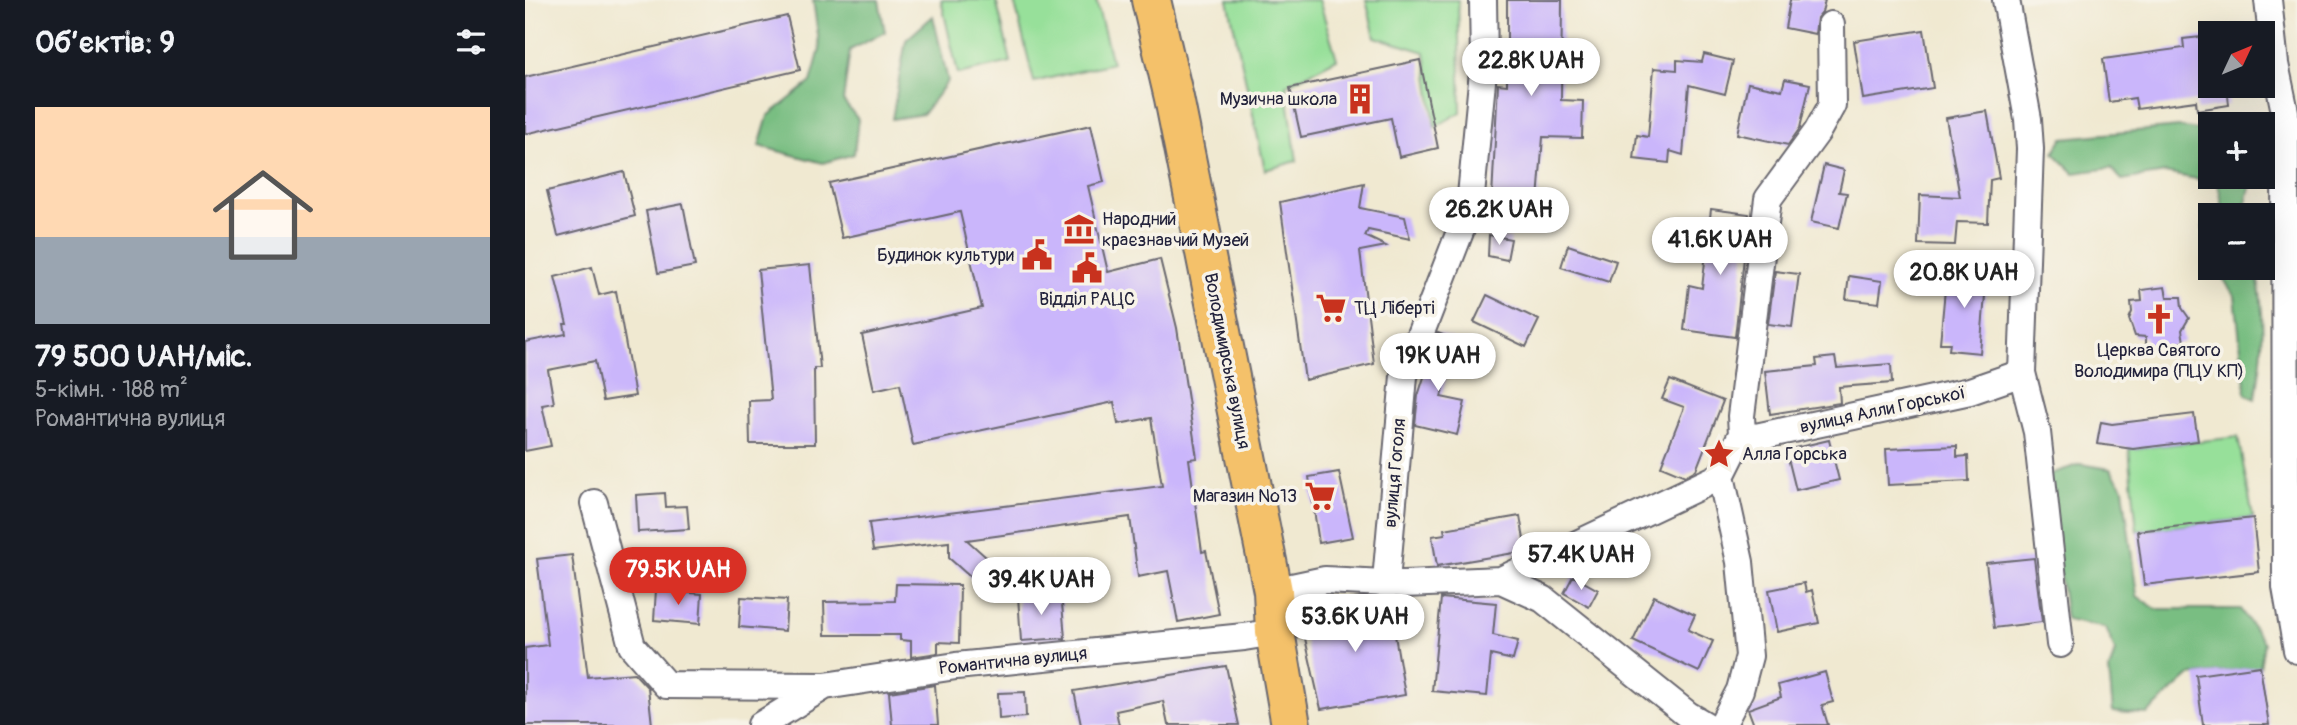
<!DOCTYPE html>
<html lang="uk">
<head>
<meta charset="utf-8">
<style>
  :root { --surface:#171b24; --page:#20242c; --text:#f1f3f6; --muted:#9ea1a6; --accent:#d93025 }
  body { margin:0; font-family:Pangolin,sans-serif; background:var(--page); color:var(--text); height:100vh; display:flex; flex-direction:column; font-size:26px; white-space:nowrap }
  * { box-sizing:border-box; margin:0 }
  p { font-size:23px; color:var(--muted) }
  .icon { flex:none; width:38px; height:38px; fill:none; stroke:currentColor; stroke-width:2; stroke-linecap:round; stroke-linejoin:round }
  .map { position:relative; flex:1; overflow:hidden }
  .side { display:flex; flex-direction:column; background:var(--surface); width:525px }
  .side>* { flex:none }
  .needle { width:46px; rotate:46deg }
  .fabs { position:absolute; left:1673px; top:21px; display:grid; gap:14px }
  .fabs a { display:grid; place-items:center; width:77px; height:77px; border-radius:0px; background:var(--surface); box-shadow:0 7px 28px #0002; font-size:35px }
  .price { position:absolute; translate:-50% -60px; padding:0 16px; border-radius:24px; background:#fff; color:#222; font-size:23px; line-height:46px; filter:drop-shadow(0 2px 4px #0008) }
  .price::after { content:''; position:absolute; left:50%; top:42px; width:21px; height:16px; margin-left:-10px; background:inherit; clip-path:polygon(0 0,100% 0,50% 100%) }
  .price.on { background:var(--accent); color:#fff }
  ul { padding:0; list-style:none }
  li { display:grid; align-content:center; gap:14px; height:371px; padding:0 35px }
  li span { display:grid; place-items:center; height:217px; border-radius:0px; color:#555 }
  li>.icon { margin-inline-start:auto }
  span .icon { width:126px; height:126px; fill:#fffc; stroke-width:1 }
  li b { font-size:30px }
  h2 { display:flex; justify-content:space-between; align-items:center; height:84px; padding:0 35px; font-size:30px }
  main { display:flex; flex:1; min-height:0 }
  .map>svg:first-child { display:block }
  .green { fill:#97e09a; stroke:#5c816a; stroke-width:2 }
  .forest { fill:#79be82; stroke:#4e705e; stroke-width:2 }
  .building { fill:#cab6fb }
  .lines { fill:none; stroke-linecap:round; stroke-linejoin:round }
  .minor-casing { stroke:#6a6870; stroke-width:30 }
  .primary-casing { stroke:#6a6870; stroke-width:42 }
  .minor { stroke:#fff; stroke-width:26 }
  .primary { stroke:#f4c16a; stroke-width:38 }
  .labels { text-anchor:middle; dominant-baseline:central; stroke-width:7; stroke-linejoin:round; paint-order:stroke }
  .poi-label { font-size:18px; fill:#22223b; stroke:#f7f3e8; text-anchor:end }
  .street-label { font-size:18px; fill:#22223b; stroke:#f7f3e8 }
</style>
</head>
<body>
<main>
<section class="side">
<h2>Об’єктів: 9<svg class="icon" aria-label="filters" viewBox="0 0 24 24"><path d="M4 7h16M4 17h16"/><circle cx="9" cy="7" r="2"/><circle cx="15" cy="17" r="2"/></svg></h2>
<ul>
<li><span style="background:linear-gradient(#ffd9b3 60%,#9aa5b1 0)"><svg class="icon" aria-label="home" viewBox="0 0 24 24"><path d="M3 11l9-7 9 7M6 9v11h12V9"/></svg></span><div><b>79 500 UAH/міс.</b><p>5-кімн. · 188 m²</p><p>Романтична вулиця</p></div></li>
</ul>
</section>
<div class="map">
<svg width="1772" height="725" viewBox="0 0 1772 725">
  <rect width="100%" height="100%" fill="#f7f3e8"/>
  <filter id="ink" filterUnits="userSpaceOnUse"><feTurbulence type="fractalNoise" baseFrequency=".0143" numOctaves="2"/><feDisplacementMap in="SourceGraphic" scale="14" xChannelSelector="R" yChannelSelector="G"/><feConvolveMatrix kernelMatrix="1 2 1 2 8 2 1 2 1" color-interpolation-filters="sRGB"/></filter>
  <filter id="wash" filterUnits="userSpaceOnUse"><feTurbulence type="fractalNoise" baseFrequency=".00686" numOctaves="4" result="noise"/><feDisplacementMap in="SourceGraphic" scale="28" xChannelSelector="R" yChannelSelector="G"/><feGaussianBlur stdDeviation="1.57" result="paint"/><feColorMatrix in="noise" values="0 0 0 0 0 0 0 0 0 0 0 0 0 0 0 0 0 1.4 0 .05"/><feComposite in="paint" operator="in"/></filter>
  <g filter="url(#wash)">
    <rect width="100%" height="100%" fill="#f0e9d1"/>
    <!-- green -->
    <path class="green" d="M416,0h55l15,62 -53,12z
      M489,0h82l16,63 -78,19z
      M703,0h91l18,59 -51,26 11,76 -32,9z
      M841,0h92l3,112 -26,15 -10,-75 -50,-15z
      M1713,437l15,81 -116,13 -8,-82z"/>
    <!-- forest -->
    <path class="forest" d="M288,0h66l6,32 -35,18 -7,51 15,18 -4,35 -31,9 -64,-17 9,-30 43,-34 9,-33z
      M408,16l15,65 -25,33 -31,5 14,-79z
      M1654,127l31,5v45h35l6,8 -6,21 6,9h-41v23l-7,-10 4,-14 16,-7 -6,-28 -10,2 -42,-8 -43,7 -11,-12 -37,5 -20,-20 9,-15z
      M1691,268h39c11,41 9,89 0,131l-9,-5 -11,-98z
      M1556,464l29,5 13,19 14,108 19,13h84l24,34 -4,24 -71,9 -42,38 -34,-2 -4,-41 6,-20 -9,-23 -40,-8 -19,-145z"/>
    <g id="blocks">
      <!-- building -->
      <path class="building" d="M982,0h55l-1,100 22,1 -1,37 -39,-1 -5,63 -46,-3 6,-113 9,1z
        M1265,0h35l-3,12 -5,6 -2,16 -30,-6z
        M262,16l13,54 -275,64v-57z
        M1399,30l9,58 -70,11 -9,-58z
        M1685,36v50h17l2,19 -32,5 -1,-9 -59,8 -2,-11 -26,4 -6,-43 81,-11 -1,-9z
        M1179,54l29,7 -8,33 -36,-9 -6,70 -13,-4 -1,12 -35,-4 3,-24 11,2 6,-69 23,2v-10l25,2z
        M895,60l18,88 -39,9 -8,-39 -90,19 -11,-49z
        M1260,79l25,5 -10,44 -12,17 -51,-11 11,-51 34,7z
        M1462,111l12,67 -9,2 -2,43 -31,-1 -2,23 -37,-1 2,-49 40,2 -14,-79z
        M566,125l13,57 -16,4 20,86 52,-13 17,69 20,130 -8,1 13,93 4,-1 13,63 -41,8 -10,-51 -30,6 -8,-60 -163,23 38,34 -17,19 -39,-35v-16l-76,9 -4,-28 293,-37 -11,-68 -33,6 -4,-22 -201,43 -13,-61 -26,6 -12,-55 120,-27 -22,-96 -118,26 -13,-55z
        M1299,165l20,5 -5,22 8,1 -8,35 -28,-6z
        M99,172l11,44 -77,20 -11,-45z
        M839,183l-4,25 45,9 5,22 -42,-9 -3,6 21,10 -26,5 14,113 -69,16 -25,-178z
        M158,204l12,62 -37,7 -12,-62z
        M1186,209l38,5 -14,123 -51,-7 5,-45 13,3z
        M964,235l22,4 -4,21 -19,-4z
        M1043,245l48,16 -7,21 -48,-15z
        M285,265l10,103h-6l1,76h-65l-1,-43 22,-1 -13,-130z
        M67,267l7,28 17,-4 19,105 -32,5 -8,-40 -47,9 6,33 -12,2 9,41 -26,5v-109l41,-8 -2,-10h3l-12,-47z
        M1422,268l40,4 -7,81 -31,-3 1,-7h-10z
        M1250,271l24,3 -7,53 -24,-3z
        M1324,276l33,5 -3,22 -33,-4z
        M1640,287l2,10h14l1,11 7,10 -7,12 2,12 -11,2 -7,7 -8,-4 -12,2v-12l-11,-1 -6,-17 3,-7 -1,-10 11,-1 -1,-11z
        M962,295l52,25 -13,27 -52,-25z
        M913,333l18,7 -12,29 4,1 -7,27 24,5 -8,33 -42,-10 3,-29z
        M1310,357l2,11 54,-4 1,19 -53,4 1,16 -70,11 -5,-43 52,-5 -1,-7z
        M1145,380l53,21 -27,69 -11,6 -24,-10 23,-59 -22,-8z
        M1669,414l4,27 -65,8 -36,-5 4,-22 11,2z
        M1304,440l10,40 -43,10 -10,-40z
        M1432,446v11l11,-1 1,25 -81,4 -2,-36z
        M814,472l14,65 -34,6 -10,-66z
        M140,493l1,14 21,-1 2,23 -51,3 -2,-37z
        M995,516l6,35 -89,15 -5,-30 13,-2 -1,-5z
        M1728,518l6,54 -115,13 -7,-54z
        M47,555l16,122 46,-4 14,15 4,37h-127v-77l23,-3 -11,-86z
        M1509,558l8,64 -48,6 -8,-65z
        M1048,576l25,14 -9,17 -25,-14z
        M1279,583l2,9 6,-2 7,33 -42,9 -8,-42z
        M371,584l64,1 -1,58 -21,-1v11l-27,4v-16l-11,-1v-5h-75l-1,-33 71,-1z
        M131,590l46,4 -2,30 -46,-4z
        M536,592l4,46 -44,3 -3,-45z
        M1129,596l41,19 -7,15 25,11 -14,31 -66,-31z
        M216,597l46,3 -2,31 -46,-4z
        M835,598l29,1 16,96 -84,14 -19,-84 40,-8 -2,-16z
        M916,598l55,5 -3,32 25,6 -5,19 -22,-5 -4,41 -55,-5z
        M701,666l13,59h-71l-5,-24 -47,10 3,14h-38l-7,-34z
        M1735,666l9,59h-66l-7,-50z
        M1300,672l8,30 -11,3 6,20h-74l-6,-16 33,-12 -3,-12z
        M410,685l3,40h-46l-3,-33z
        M500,692l1,25 -27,2 -1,-26z"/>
    </g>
  </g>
  <g filter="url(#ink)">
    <use href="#blocks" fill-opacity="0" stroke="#6a6870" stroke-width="2"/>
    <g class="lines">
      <!-- minor casing -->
      <g class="minor-casing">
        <path id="minor" d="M1481,0l22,119 2,30 -8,224 15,59 23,212
          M1743,0l7,64 10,48 1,475 11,63
          M1217,434l14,3 214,-46 52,-18
          M69,503l38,143 34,39 159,1
          M976,580l220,-104
          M861,581l18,-205 66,-170 14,-145 -1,-61
          M748,591l52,-11 79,4 97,-4 42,19 145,116 17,10
          M236,725l64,-39 131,-20 288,-29 31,-5
          M1197,725l18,-35 9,-34 -9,-94 -19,-86 21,-42 -1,-18 27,-217 49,-67 15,-27 -1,-80"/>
      </g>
      <!-- primary casing -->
      <g class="primary-casing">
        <path id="primary" d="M626,0l23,98 99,493 2,41 16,93"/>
      </g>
      <!-- minor -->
      <use href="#minor" class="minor"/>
      <!-- primary -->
      <use href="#primary" class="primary"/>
    </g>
  </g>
  <!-- icons -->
  <defs>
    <g id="building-bare" transform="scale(2.415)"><path d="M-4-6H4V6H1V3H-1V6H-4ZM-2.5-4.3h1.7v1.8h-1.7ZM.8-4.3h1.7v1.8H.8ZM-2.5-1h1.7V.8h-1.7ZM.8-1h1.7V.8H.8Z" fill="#c8321e" stroke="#f7f3e8" stroke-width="2.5" paint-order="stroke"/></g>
    <g id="museum-bare" transform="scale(2.415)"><path d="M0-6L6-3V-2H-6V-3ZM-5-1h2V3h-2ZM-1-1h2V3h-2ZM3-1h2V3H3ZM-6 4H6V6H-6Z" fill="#c8321e" stroke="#f7f3e8" stroke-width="2.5" paint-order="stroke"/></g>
    <g id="civic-bare" transform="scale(2.415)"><path d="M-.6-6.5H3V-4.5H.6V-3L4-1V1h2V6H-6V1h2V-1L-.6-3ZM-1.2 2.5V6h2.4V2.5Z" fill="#c8321e" stroke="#f7f3e8" stroke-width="2.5" paint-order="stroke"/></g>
    <g id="supermarket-bare" transform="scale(2.415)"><path d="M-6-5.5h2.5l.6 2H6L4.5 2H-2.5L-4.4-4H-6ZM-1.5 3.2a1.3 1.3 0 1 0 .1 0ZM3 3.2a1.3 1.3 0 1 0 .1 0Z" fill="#c8321e" stroke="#f7f3e8" stroke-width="2.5" paint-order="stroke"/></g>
    <g id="church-bare" transform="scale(2.415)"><path d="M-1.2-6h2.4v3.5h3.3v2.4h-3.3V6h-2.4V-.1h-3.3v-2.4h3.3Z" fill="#c8321e" stroke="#f7f3e8" stroke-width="2.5" paint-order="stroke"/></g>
    <g id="sight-bare" transform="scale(2.415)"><path d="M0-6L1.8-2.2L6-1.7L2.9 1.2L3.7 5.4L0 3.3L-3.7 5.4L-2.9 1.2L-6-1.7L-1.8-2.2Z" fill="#c8321e" stroke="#f7f3e8" stroke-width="2.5" paint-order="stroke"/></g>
  </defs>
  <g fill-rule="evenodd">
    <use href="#building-bare" x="835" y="99"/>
    <use href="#museum-bare" x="554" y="229"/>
    <use href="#civic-bare" x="512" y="255"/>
    <use href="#civic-bare" x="562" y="268"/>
    <use href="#supermarket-bare" x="806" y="308"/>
    <use href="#church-bare" x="1634" y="319"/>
    <use href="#sight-bare" x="1194" y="454"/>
    <use href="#supermarket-bare" x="795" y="496"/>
  </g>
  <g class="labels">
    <!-- poi labels -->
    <g class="poi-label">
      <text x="812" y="99">Музична школа</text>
      <text x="577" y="219" text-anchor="start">Народний<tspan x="577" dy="21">краєзнавчий Музей</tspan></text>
      <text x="489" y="255">Будинок культури</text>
      <text x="562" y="299" text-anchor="middle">Відділ РАЦС</text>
      <text x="829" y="308" text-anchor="start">ТЦ Ліберті</text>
      <text x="1634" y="350" text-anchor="middle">Церква Святого<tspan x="1634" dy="21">Володимира (ПЦУ КП)</tspan></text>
      <text x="1217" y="454" text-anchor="start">Алла Горська</text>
      <text x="772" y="496">Магазин №13</text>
    </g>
    <!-- street labels -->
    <g class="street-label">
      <text transform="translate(702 361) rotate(79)">Володимирська вулиця</text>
      <text transform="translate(1358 410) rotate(-12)">вулиця Алли Горської</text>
      <text transform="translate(870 473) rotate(-85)">вулиця Гоголя</text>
      <text transform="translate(488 661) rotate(-6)">Романтична вулиця</text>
    </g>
  </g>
</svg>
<div class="fabs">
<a><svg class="needle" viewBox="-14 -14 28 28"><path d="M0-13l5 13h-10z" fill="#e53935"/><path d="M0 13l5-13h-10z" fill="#9ea1a6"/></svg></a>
<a>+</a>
<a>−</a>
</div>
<b class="price" style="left:1006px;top:98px">22.8K UAH</b>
<b class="price" style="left:974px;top:247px">26.2K UAH</b>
<b class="price" style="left:1195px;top:277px">41.6K UAH</b>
<b class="price" style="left:1439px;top:310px">20.8K UAH</b>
<b class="price" style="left:913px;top:393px">19K UAH</b>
<b class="price" style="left:1056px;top:592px">57.4K UAH</b>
<b class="price on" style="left:153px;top:607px">79.5K UAH</b>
<b class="price" style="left:516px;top:617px">39.4K UAH</b>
<b class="price" style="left:830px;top:654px">53.6K UAH</b>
</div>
</main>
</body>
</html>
